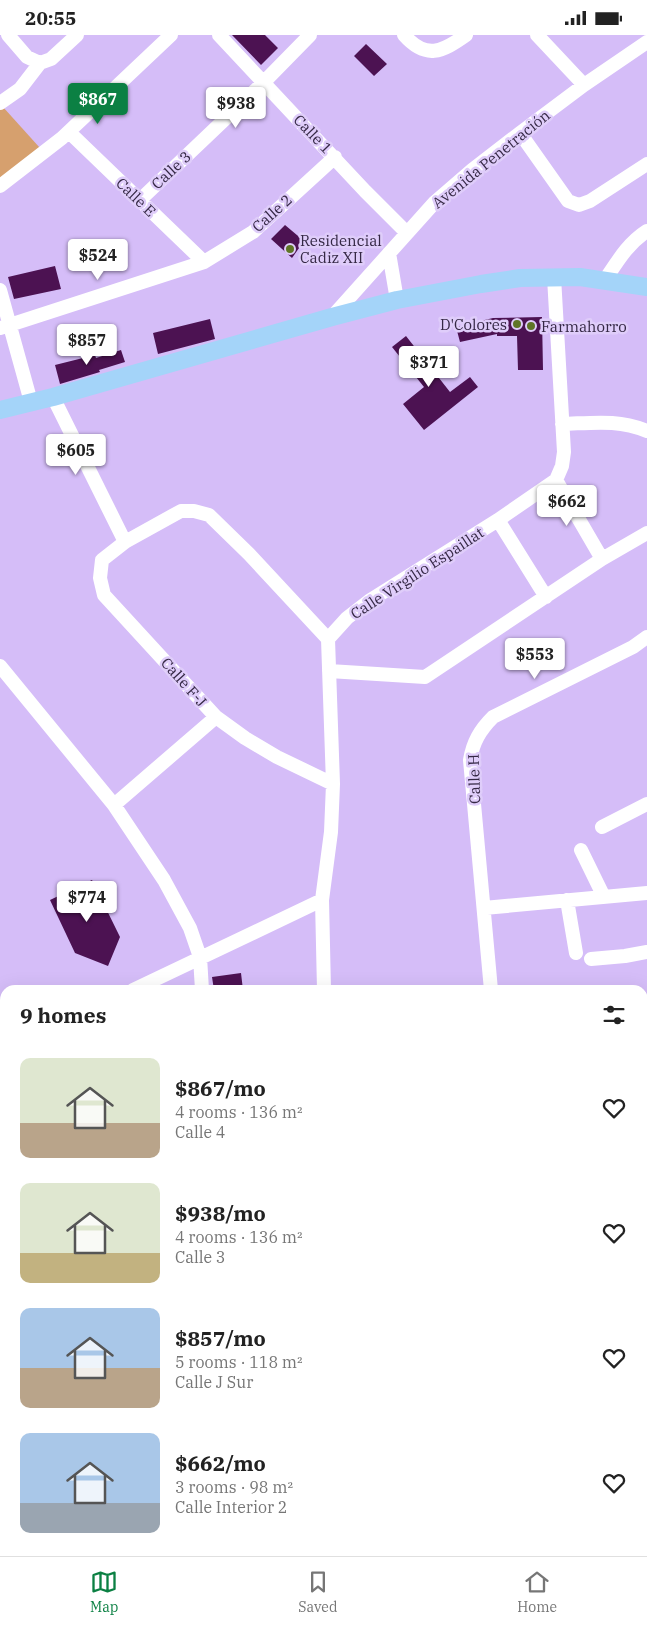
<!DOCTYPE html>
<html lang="en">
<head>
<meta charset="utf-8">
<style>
  :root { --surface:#fff; --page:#f6f6f6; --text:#222; --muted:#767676; --line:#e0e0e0; --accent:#0b8043 }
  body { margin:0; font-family:"IBM Plex Serif",serif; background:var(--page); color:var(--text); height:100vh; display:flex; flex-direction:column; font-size:19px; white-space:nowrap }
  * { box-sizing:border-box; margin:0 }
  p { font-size:16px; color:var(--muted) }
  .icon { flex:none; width:28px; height:28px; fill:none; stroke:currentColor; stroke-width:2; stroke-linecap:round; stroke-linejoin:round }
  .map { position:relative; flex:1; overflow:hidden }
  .details { position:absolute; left:0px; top:950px; width:648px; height:571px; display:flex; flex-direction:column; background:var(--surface); border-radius:15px 15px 0 0; box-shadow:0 5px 20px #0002 }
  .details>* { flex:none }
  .price { position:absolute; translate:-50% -42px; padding:0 11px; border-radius:5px; background:#fff; color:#222; font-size:16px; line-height:32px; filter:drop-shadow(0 1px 2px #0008) }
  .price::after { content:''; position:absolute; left:50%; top:30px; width:15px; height:11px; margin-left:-8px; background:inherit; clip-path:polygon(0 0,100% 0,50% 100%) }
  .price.on { background:var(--accent); color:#fff }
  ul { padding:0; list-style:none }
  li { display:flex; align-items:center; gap:15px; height:125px; padding:0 20px }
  li span { display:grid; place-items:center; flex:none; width:140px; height:100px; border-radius:10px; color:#555 }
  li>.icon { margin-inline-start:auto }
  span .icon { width:60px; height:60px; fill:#fffc; stroke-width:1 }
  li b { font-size:21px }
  h2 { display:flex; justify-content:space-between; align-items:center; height:60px; padding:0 20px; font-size:21px }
  .status { display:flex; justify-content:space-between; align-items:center; height:35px; padding:0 25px; background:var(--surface); direction:ltr }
  .status svg { height:14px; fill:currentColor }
  .menu { display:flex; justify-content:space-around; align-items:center; height:70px; border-top:1px solid var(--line); background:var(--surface); font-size:14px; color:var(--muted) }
  .menu a { display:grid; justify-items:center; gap:2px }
  .menu .on { color:var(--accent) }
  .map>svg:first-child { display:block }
  .green { fill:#d6a06e }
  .building { fill:#4c1252 }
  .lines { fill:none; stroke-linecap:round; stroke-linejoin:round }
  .minor { stroke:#fff; stroke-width:14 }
  .major { stroke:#a4d4f9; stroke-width:18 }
  .poi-dot { fill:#5f7526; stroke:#dfcdfa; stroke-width:2 }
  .labels { text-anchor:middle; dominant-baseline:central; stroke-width:5; stroke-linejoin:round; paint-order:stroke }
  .street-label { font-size:15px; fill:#352845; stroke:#dfcdfa }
  .poi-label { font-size:15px; fill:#352845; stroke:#dfcdfa; text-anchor:start }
</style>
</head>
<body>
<div class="status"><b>20:55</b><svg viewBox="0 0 49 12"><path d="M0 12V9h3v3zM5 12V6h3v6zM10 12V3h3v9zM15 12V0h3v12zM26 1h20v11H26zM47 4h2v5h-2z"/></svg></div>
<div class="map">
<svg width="647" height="1521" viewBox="0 0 647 1521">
  <rect width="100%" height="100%" fill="#d5bdf8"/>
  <!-- green -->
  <path class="green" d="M3,72l37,41 -40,32v-72z"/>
  <!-- building -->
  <path class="building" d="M232,0h33l13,13 -17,17z
    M366,9l21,20 -13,12 -20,-20z
    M285,190l19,16 -12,17 -21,-19z
    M55,231l6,23 -47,10 -6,-22z
    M542,282l1,53h-25l-1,-34h-20v-2l-37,8 -4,-15 37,-9z
    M210,284l5,20 -57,15 -5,-21z
    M406,301l44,56 20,-15 8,10 -54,43 -21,-26 21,-17 -32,-40z
    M121,315l4,12 -26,8 1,2 -40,12 -5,-19 40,-10 1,3z
    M92,845l28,57 -12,29 -33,-13 -25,-53z
    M241,938l2,17h-29l-2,-13z"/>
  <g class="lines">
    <!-- minor -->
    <path class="minor" d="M8,0l19,22 13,6 11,-4 26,-24
      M219,0l146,156 42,42
      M404,0c22,25 38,17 62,0
      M537,0l47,50
      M0,68l20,-14 20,-26
      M69,97l135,130
      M520,98l48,68 11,4 11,-4 57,-37
      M0,151l62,-48 109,-103
      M140,165l123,-117 47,-48
      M389,218l8,47
      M605,245c12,-18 23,-37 42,-49
      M0,255l31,112
      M332,282l103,-115 37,-32 48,-37 64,-48 63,-43
      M0,293l204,-66 49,-30 82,-75
      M53,362l72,145
      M562,389c31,-1 56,-5 85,7
      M556,445l46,79
      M498,485l48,77
      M328,604l-79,-85 -40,-39 -15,-4h-13l-56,31 -23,18 -2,18 4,17 112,122 29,21 32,19 56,27
      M0,631l114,139 50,75 26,48 10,29 2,33
      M329,636l96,6 177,-118 45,-26
      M114,770l102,-88
      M602,792l45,-23
      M581,815l23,47
      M567,865l9,53
      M484,873l163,-15
      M591,924l34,-3 22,-4
      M133,955l189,-90
      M324,955l-2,-90 9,-68 2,-48 -5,-145 19,-21 22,-17 129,-81 58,-40 6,-14 2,-14 -10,-175
      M491,955l-21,-230c3,-18 10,-30 23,-43l140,-70 14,-10
      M642,996l5,-1
      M0,1018l5,-2
      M642,1138l5,7
      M0,1153l5,-2
      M642,1249l5,-3
      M0,1283l5,-2
      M642,1320l5,5
      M0,1333l5,4
      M642,1442l5,-2
      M214,1516l5,5
      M364,1516l3,5
      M503,1516l3,5
      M22,1521l2,-5"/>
    <!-- major -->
    <path class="major" d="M0,375l53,-13 279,-80 65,-17 84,-16 39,-6 60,-1 67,10"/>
  </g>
  <!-- markers -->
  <g class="poi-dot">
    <circle cx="290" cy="214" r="5"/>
    <circle cx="517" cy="289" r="5"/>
    <circle cx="531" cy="291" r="5"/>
  </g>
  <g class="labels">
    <!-- street labels -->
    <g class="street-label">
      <text transform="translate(313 99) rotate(46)">Calle 1</text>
      <text transform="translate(491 124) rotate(-39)">Avenida Penetración</text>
      <text transform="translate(171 135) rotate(-43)">Calle 3</text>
      <text transform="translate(136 162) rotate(44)">Calle E</text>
      <text transform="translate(272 178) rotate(-42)">Calle 2</text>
      <text transform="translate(417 538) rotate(-33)">Calle Virgilio Espaillat</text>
      <text transform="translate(184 647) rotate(48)">Calle F-J</text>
      <text transform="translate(474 744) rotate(-92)">Calle H</text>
    </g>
    <!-- poi labels -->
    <g class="poi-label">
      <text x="300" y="205">Residencial<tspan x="300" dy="17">Cadiz XII</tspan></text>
      <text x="507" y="289" text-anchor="end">D'Colores</text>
      <text x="541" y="291">Farmahorro</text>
    </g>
  </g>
</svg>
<b class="price on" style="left:98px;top:90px">$867</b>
<b class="price" style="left:236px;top:94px">$938</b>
<b class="price" style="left:98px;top:246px">$524</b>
<b class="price" style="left:87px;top:331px">$857</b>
<b class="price" style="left:429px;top:353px">$371</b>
<b class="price" style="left:76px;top:441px">$605</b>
<b class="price" style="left:567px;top:492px">$662</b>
<b class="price" style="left:535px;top:645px">$553</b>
<b class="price" style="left:87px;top:888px">$774</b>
<section class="details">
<h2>9 homes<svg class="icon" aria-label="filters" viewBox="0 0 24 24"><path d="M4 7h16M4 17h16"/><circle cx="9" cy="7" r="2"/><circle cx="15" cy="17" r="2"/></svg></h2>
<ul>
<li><span style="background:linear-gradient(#dfe7d0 65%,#b9a48a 0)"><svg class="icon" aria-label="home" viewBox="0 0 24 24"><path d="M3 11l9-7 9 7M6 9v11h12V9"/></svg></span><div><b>$867/mo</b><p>4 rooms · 136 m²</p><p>Calle 4</p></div><svg class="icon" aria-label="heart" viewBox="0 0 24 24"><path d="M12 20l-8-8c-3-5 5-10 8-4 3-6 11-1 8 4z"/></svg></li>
<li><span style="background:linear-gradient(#dfe7d0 70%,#c2b280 0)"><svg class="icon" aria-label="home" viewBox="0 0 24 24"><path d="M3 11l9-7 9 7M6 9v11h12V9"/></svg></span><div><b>$938/mo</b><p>4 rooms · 136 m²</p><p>Calle 3</p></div><svg class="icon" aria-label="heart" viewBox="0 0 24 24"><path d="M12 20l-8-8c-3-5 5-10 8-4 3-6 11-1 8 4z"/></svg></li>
<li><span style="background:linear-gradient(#a9c7e8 60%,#b9a48a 0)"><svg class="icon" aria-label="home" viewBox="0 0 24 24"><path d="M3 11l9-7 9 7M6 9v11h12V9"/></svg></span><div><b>$857/mo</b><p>5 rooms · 118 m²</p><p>Calle J Sur</p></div><svg class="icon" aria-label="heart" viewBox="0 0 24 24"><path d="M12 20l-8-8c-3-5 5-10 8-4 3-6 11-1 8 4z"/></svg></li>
<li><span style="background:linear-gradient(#a9c7e8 70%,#9aa5b1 0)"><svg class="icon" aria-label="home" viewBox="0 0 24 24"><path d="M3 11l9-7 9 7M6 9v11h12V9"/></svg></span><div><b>$662/mo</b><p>3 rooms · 98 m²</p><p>Calle Interior 2</p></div><svg class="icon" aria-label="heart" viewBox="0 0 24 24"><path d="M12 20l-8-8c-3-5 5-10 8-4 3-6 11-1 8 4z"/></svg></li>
</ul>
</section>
</div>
<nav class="menu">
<a class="on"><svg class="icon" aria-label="map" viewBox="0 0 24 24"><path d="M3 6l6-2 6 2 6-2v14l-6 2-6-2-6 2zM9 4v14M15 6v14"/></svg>Map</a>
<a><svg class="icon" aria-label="saved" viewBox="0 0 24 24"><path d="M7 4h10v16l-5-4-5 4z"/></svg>Saved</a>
<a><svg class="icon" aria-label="home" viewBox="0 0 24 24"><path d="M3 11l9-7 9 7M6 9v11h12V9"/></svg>Home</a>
</nav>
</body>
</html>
